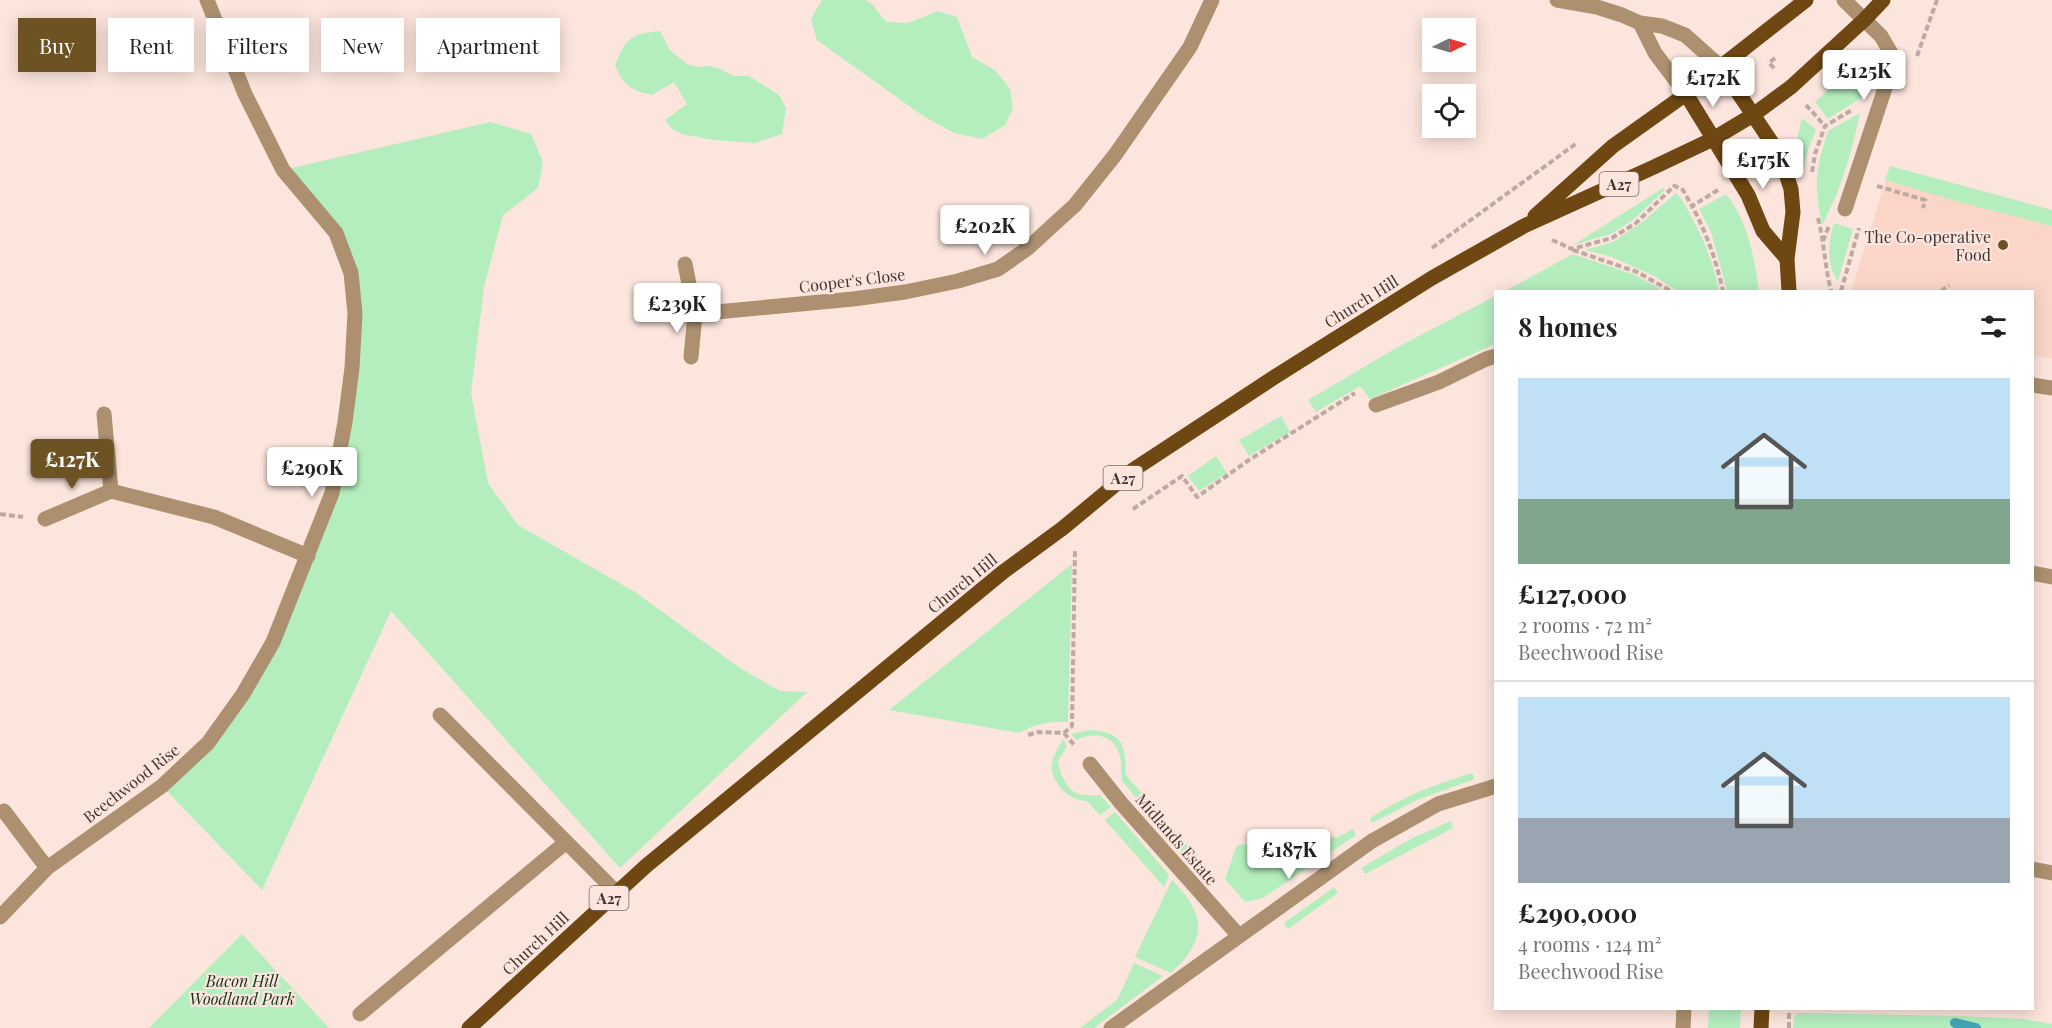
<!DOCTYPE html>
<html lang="en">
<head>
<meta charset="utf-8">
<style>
  :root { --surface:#fff; --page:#f6f6f6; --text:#202124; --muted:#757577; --line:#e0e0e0; --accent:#6d5224 }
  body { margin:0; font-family:"Playfair Display",serif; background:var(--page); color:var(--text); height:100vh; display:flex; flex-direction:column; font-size:22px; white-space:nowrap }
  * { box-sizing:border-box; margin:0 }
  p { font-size:20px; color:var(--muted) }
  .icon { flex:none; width:33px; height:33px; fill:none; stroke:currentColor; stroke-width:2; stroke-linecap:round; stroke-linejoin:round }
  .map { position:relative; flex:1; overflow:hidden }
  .drawer { position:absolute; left:1494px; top:290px; width:540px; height:720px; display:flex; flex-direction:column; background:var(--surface); border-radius:0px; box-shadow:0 3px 15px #0003 }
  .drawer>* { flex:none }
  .hud { position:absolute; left:18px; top:18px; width:570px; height:54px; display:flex; gap:12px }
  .needle { width:39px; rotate:85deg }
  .buttons { position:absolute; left:1422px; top:18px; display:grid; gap:12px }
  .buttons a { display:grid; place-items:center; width:54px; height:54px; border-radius:0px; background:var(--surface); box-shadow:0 3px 15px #0003; font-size:30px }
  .price { position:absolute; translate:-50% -51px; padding:0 14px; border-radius:6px; background:#fff; color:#222; font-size:20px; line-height:39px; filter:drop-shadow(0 2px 3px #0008) }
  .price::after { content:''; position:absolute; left:50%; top:36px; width:18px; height:14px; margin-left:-9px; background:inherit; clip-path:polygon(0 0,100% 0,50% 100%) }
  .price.on { background:var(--accent); color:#fff }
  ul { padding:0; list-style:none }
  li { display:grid; align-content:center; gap:12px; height:318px; padding:0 24px }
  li+li { border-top:2px solid var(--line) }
  li span { display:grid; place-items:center; height:186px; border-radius:0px; color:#555 }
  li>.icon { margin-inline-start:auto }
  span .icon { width:108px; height:108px; fill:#fffc; stroke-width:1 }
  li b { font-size:26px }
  h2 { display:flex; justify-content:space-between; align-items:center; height:72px; padding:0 24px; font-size:26px }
  .tag { padding:0 21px; border-radius:0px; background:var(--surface); box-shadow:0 3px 15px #0003; font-size:21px; line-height:54px }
  .tag.on { background:var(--accent); color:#fff }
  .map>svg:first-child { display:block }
  .built { fill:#fbd6c8 }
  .green { fill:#b5eebe }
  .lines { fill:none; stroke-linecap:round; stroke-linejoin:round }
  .stream { stroke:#43a5b4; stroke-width:10 }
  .path { stroke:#beaaa3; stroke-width:4; stroke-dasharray:6 3; stroke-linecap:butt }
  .minor { stroke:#ac9070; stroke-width:15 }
  .major { stroke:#6e4712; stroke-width:15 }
  .poi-dot { fill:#6d5224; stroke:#fce5dc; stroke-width:2 }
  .labels { text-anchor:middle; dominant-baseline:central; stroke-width:4.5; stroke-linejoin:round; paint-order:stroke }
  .shield { fill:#fce5dc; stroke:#7a6a65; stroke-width:1.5 }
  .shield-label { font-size:15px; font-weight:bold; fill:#423632 }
  .poi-label { font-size:16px; fill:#423632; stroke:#fce5dc; text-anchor:end }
  .street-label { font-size:16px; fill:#423632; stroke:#fce5dc }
  .park-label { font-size:16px; font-style:italic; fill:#103218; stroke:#fce5dc }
</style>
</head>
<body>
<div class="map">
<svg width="2052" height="1028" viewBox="0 0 2052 1028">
  <rect width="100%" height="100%" fill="#fce5dc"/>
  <!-- built -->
  <path class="built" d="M1887,176l165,44v139l-19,-4 -1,-64h-181z"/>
  <!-- green -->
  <path class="green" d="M822,0h43l7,4 14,18 22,1 30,-12 19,6 15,40 24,14 14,18 3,20 -8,16 -23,14 -28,-6 -31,-17 -106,-76 -6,-21z
    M660,31l10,19 17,14 12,3 10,-1 12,3 12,7h16l30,19 7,13 -4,26 -27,9 -42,-3 -32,-6 -10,-6 -6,-8 22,-16 -13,-22 -22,13c-22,-5 -28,-9 -37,-30 12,-28 15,-31 45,-34z
    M1869,62l5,3 3,8 -10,21 -39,25 -13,-17c16,-14 33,-35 54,-40z
    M1860,113c-8,38 -19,78 -38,112 -8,-41 -7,-54 6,-94z
    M1802,118l14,12 -8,20 -6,27h-3c-4,-21 -3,-38 3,-59z
    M490,122l41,12 12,28 -5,26 -35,27 -19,72 -13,106 17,90 30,42 117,67 105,76 40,23 27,1 -187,176 -229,-257 -129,279 -100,-104 81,-92 89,-201 23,-180 -19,-80 -53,-63z
    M1890,166l162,44v16l-89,-23 -78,-23z
    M1663,188l2,2 -32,30 -22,14 -38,11z
    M1676,193l4,4c19,31 32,59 39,94h-42l-21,-14 -44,-20 -27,-7 28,-8 28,-19z
    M1726,194c22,28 28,62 33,97h-32l-16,-59 -12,-23z
    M1834,223l19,6 -15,52c-12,-17 -10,-39 -4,-58z
    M1573,254l62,21 29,16h-159z
    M1495,296v48l-125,55 -10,-13 -44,26 -8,-12 88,-52z
    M1281,416l9,16 -41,24 -10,-16z
    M1216,456l11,17 -28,18 -11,-15z
    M1072,564l-4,158c-18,-1 -34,2 -49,11l-130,-23z
    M1089,730c30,1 39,13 36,44l82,94 -5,8 -80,-95c-1,-7 0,-13 -1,-19 -3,-26 -24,-32 -45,-22l-5,-6z
    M1063,739l4,7 -9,15c2,14 10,33 26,34 6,1 11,0 16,0l11,12 -11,8 -13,-14c-18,0 -38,-19 -35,-39 2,-7 7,-16 11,-23z
    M1472,773l3,6 -58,21 -45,23 -2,-5c31,-21 66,-34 102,-45z
    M1115,812l54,63 -5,12 -59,-67z
    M1451,821l2,7 -88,46 -4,-6 51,-30z
    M1353,829l3,6 -93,63 -18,4 -20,-23 12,-34 101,-8z
    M1172,880c35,35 35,60 -1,93l-36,-16z
    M1334,887l4,6 -50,36 -4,-6z
    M242,934l87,94h-180z
    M1134,963l29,13 -69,52h-14l37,-28z
    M1709,1008h32l-1,20h-32z
    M1797,1013l162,3 66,3 27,5v4h-259l1,-12h2z"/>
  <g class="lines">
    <!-- stream -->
    <path class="stream" d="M1955,1023l21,5"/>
    <!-- path -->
    <path class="path" d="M1917,56l20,-56
      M1775,58l-6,5 7,7
      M1806,105l19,21
      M1812,172l3,-18 10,-28 27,-16
      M1673,185l10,5 9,16
      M1877,186l48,14 -2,8
      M1718,190l-26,16c15,28 24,54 31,85
      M1818,218c6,24 7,49 13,73
      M1552,240l20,9 40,-11 24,-15 38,-37
      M1823,241l6,-15
      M1432,248l145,-105
      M1573,250l64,22 34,19
      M1841,291l18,-63
      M1941,291l8,-6
      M1133,509l49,-33 15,21 52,-37 106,-67
      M0,514l23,3
      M1064,733l11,13
      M1028,735l10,-3 26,1 8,-7 3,-177
      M1789,1028v-20"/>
    <!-- minor -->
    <path class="minor" d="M1557,0l40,7 25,8 18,8 22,3 23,9 36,32
      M1844,0l37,36 10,17 1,14 -47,142
      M1640,23l15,30 31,41
      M685,264l10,50 -4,43
      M649,313l46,1 158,-15 52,-7 53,-11 40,-12 30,-21 47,-43 40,-50 75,-108 22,-47
      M2032,385l20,3
      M1376,405l63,-23 47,-23 10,-3
      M104,414l7,77 103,26 94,39
      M45,519l66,-28
      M2032,573l20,4
      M440,715l176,177
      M1090,764l31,39 118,133
      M4,811l43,57
      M2032,869l20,4
      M0,917l47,-49 115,-82 46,-43 35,-49 30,-52 59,-149 13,-71 7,-54 3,-55 -4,-40 -15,-40 -53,-63 -38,-76 -38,-94
      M360,1014l205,-171
      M1111,1028l261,-187 66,-37 58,-18
      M1683,1028l1,-20"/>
    <!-- major -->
    <path class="major" d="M1721,67l59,88 11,34 2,23 -6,47 2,32
      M1686,94l62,101 15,36 24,28
      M1535,216l78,-70 73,-52 120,-94
      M469,1028l177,-162 357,-294 60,-44 70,-58 140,-92 159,-100 92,-52 130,-59 59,-28 40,-24 38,-28 73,-67 19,-20
      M1761,1028l1,-20"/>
  </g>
  <!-- markers -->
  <circle class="poi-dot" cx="2003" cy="245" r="6"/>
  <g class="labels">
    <!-- shield labels -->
    <g class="shield">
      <rect x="1599.5" y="172" width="39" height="24" rx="4.5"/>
      <rect x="1103.5" y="466" width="39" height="24" rx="4.5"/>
      <rect x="589.5" y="886" width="39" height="24" rx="4.5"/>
    </g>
    <g class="shield-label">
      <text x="1619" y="184">A27</text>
      <text x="1123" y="478">A27</text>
      <text x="609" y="898">A27</text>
    </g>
    <!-- poi labels -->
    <g class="poi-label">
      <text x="1991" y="236">The Co-operative<tspan x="1991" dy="18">Food</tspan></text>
    </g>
    <!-- street labels -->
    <g class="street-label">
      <text transform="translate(852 280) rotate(-7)">Cooper's Close</text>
      <text transform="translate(1361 301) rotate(-32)">Church Hill</text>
      <text transform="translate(962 583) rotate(-39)">Church Hill</text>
      <text transform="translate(131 783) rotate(-38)">Beechwood Rise</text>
      <text transform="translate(1177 839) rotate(49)">Midlands Estate</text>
      <text transform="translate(535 943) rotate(-43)">Church Hill</text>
    </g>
    <!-- park labels -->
    <g class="park-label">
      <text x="242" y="980">Bacon Hill<tspan x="242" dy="18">Woodland Park</tspan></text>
    </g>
  </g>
</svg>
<div class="buttons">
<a><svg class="needle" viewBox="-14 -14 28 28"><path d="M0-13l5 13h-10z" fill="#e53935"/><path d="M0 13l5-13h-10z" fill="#757577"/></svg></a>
<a><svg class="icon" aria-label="locate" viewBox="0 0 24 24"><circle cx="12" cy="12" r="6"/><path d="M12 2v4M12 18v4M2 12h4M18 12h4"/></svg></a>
</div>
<b class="price" style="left:1864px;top:101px">£125K</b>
<b class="price" style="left:1713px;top:108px">£172K</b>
<b class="price" style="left:1763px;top:190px">£175K</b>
<b class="price" style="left:985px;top:256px">£202K</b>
<b class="price" style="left:677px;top:334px">£239K</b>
<b class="price on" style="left:72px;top:490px">£127K</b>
<b class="price" style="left:312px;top:498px">£290K</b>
<b class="price" style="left:1289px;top:880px">£187K</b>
<div class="hud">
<a class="tag on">Buy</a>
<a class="tag">Rent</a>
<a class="tag">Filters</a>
<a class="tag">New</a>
<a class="tag">Apartment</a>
</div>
<section class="drawer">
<h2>8 homes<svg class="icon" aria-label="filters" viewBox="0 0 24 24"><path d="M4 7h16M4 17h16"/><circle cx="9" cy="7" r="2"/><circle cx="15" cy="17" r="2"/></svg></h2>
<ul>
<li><span style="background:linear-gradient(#bfe0f5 65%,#7fa58c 0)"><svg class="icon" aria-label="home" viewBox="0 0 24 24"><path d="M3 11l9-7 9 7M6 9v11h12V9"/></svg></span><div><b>£127,000</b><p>2 rooms · 72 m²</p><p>Beechwood Rise</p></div></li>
<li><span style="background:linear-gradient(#bfe0f5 65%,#9aa5b1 0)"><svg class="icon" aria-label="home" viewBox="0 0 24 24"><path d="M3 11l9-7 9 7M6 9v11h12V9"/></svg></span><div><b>£290,000</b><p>4 rooms · 124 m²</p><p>Beechwood Rise</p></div></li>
</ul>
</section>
</div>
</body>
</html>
